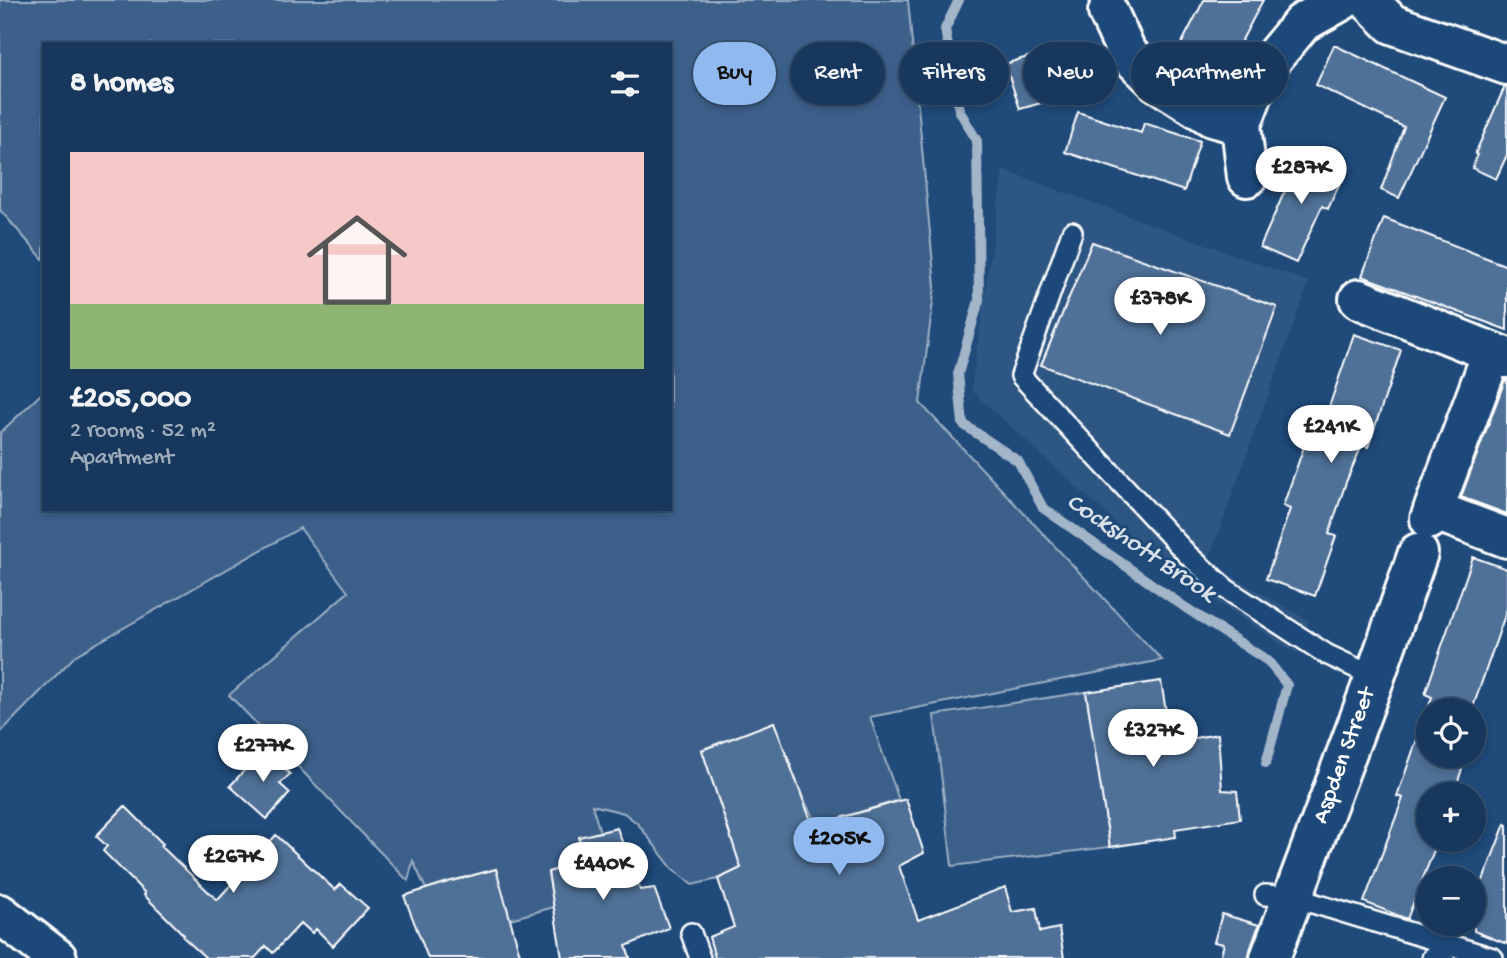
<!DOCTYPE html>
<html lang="en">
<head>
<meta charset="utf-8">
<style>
  :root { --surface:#17385c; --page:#244365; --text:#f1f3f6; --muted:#9eacbb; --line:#365272; --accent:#90b9f0 }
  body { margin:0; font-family:"Gochi Hand",sans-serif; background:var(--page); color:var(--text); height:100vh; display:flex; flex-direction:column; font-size:26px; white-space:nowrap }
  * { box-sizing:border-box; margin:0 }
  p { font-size:23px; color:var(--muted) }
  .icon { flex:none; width:38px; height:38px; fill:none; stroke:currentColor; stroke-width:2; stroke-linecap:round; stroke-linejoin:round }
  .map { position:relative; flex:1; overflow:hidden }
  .details { position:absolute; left:42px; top:42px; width:630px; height:469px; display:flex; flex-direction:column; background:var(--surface); border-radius:0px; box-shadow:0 4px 10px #0003,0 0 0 2px var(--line) }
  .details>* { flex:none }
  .hud { position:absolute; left:693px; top:42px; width:665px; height:63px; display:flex; gap:14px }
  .fabs { position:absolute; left:1416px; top:698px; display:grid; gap:14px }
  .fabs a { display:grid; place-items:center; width:70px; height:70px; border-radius:50%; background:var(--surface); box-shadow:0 4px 10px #0003,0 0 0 2px var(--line); font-size:35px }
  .price { position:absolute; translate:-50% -60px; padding:0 16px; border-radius:24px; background:#fff; color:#222; font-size:23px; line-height:46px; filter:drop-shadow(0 2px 4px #0008) }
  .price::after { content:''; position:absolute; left:50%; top:42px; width:21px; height:16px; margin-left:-10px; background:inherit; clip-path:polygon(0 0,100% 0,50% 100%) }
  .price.active { background:var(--accent); color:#111 }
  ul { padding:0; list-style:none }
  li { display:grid; align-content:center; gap:14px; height:371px; padding:0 28px }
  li+li { border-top:2px solid var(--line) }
  li span { display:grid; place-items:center; height:217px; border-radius:0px; color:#555 }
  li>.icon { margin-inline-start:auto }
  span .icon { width:126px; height:126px; fill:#fffc; stroke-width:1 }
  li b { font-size:30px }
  h2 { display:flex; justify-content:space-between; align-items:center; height:84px; padding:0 28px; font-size:30px }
  .tag { padding:0 24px; border-radius:32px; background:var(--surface); box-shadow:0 4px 10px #0003,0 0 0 2px var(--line); font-size:24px; line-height:63px }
  .tag.active { background:var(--accent); color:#111 }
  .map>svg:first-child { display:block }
  .built { fill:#2e5683 }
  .green { fill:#3c618b; stroke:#9eb0c5; stroke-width:2 }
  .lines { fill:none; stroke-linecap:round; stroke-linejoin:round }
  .stream { stroke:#a3b5c8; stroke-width:10 }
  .building { fill:#507197; stroke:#fff; stroke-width:2 }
  .service-casing { stroke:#fff; stroke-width:24 }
  .minor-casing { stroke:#fff; stroke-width:44 }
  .secondary-casing { stroke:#fff; stroke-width:44 }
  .service { stroke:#1f4a7a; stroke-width:19 }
  .minor { stroke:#1f4a7a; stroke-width:38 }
  .secondary { stroke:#1f4a7a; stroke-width:38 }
  .labels { text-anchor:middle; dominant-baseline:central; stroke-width:6; stroke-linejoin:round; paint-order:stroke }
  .street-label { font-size:24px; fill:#fff; stroke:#1f4a7a }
  .water-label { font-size:26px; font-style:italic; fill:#d8e0e8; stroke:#1f4a7a }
</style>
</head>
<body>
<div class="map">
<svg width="1507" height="958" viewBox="0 0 1507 958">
  <rect width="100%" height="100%" fill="#1f4a7a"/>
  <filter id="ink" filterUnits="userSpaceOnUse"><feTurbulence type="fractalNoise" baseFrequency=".0143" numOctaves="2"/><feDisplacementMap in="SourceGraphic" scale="14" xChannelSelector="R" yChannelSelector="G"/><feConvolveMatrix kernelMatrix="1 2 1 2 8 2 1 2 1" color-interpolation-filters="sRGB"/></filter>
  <g filter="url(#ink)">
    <!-- built -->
    <path class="built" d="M1003,170l306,112 -101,280 101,59 -12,33 -130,-84 -196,-180z"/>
    <!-- green -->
    <path class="green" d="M0,0h908l27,286 -15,117 242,257 -292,57 29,83 -82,25 -14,-27 -29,-76 -72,27 39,119 -23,11 -26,6 -20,-17 -34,-44 -14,-11 -32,-8 8,27 -21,5 4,25 -35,11 6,34 -44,12 -14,-50 -70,20 -13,-28 -5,20 -179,-186 119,-103 -48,-64 -224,127 -76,78v-300l44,-42v118h626v-465h-626v216l-44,-50z
      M1086,692l24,155 -158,19 -18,-151z"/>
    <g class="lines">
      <!-- stream -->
      <path class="stream" d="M959,0l-14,29 14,81 18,31 2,159 -21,74 5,50 55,37 25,47 143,100 82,53 19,24 -21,78"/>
    </g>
    <!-- building -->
    <path class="building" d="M1204,0h59l-41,78 -46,-24z
      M1334,45l111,52 -46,101 -18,-8 23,-63 -88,-42z
      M1047,51l15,46 -42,12 -15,-45z
      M1505,86h2v69l-11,24 -24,-11 5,-13 -2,-1z
      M1078,112l63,21 3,-10 56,18 -16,50 -119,-39z
      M1302,152l43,20 -17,37 -6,-3 -26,57 -36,-16z
      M1384,218l123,48v64l-145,-54z
      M1092,242l185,65 -47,127 -189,-69z
      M1354,334l47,16 -33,97 -6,-2 -16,37 -17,52 7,2 -21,60 -49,-17 24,-70 -7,-3 23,-65 10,4z
      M1505,380h2v134l-46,-17z
      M1473,557l34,12v40l-35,101h-44v46h38l-12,38h-26v46h10l-31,79 -43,-17 39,-104 -6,-2 35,-99 -7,-3z
      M1161,681l10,61 47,-8 4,56 15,1 3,28 -65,10 1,8 -66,10 -24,-155z
      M774,722l39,104 93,-27 18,54 -25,13 19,54 87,-33 7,25 24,-4 4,24 19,-4 5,30h-349l-6,-21 25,-10 -16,-48 23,-11 -39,-118z
      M263,750l27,24 -10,10 10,9 -23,26 -37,-33z
      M125,806l38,38 -2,2 56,54 59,-65 59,55 6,-6 27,24 -35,38 -17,-17 -4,4 -11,-10 -28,30 -7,-7 -11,12h-49l-23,-21 1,-2 -40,-40 1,-2 -42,-42 4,-5 -11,-10z
      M1505,824l2,1v119l-33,-13v-45l6,2z
      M617,828l23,62 14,-2 15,40 -43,18 4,12h-68l-14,-86 35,-10 -4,-25z
      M496,869l25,89h-93l-24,-62 44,-14z
      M1222,914l37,11 -9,25 -1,8h-29l4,-14 -10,-2z"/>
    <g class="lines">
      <!-- service casing -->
      <g class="service-casing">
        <path id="service" d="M1072,232l-51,144 167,179 38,34 100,65 49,23
          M1265,895l28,2 200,61
          M691,933l9,25
          M1432,958l2,-3 10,3"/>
      </g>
      <!-- minor casing -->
      <g class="minor-casing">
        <path id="minor" d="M1368,0l24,24 115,41
          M1108,12l19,41 30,29 55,35 29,8 21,-54 40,-48 41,-23
          M1241,125l6,52
          M1359,299l148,59
          M1433,510l74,28
          M1430,519l62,-166
          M1270,958l105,-281 43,-124"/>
      </g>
      <!-- secondary casing -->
      <g class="secondary-casing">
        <path id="secondary" d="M0,914l57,44"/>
      </g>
      <!-- service -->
      <use href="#service" class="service"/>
      <!-- minor -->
      <use href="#minor" class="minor"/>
      <!-- secondary -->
      <use href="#secondary" class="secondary"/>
    </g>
  </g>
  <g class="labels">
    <!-- street labels -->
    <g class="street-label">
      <text transform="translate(1345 756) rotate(-70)">Aspden Street</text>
    </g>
    <!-- water labels -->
    <g class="water-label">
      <text transform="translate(1140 549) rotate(34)">Cockshott Brook</text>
    </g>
  </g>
</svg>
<div class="fabs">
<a><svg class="icon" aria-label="locate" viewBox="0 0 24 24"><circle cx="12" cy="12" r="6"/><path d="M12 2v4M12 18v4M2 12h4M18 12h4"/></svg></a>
<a>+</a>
<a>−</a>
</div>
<b class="price" style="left:1301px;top:206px">£287K</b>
<b class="price" style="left:1160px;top:337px">£378K</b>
<b class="price" style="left:1331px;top:465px">£241K</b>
<b class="price" style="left:1153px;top:769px">£327K</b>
<b class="price" style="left:263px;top:784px">£277K</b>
<b class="price active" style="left:839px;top:877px">£205K</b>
<b class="price" style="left:233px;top:895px">£267K</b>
<b class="price" style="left:603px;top:902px">£440K</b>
<div class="hud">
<a class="tag active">Buy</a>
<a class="tag">Rent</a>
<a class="tag">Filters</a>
<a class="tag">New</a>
<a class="tag">Apartment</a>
</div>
<section class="details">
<h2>8 homes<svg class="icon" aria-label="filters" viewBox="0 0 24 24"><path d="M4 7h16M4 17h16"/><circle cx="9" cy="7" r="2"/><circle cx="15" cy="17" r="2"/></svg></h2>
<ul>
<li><span style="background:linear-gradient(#f6c9c9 70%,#8fb573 0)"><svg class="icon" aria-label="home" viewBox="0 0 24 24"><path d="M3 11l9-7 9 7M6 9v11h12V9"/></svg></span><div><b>£205,000</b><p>2 rooms · 52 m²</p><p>Apartment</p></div></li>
</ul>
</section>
</div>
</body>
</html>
